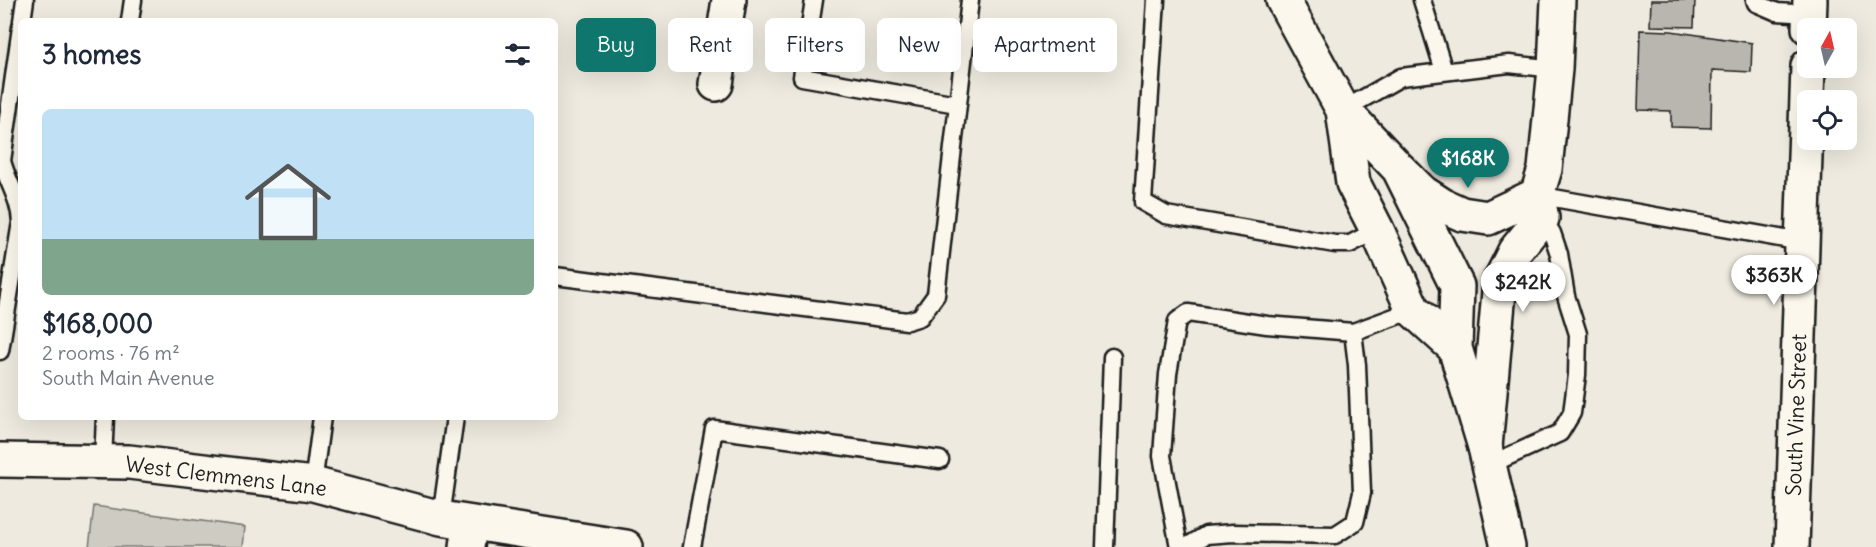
<!DOCTYPE html>
<html lang="en">
<head>
<meta charset="utf-8">
<style>
  :root { --surface:#fff; --page:#f6f6f7; --text:#1f2937; --muted:#747a83; --line:#e0e1e3; --accent:#0f766e }
  body { margin:0; font-family:Delius,sans-serif; background:var(--page); color:var(--text); height:100vh; display:flex; flex-direction:column; font-size:22px; white-space:nowrap }
  * { box-sizing:border-box; margin:0 }
  p { font-size:20px; color:var(--muted) }
  .icon { flex:none; width:33px; height:33px; fill:none; stroke:currentColor; stroke-width:2; stroke-linecap:round; stroke-linejoin:round }
  .map { position:relative; flex:1; overflow:hidden }
  .sheet { position:absolute; left:18px; top:18px; width:540px; height:402px; display:flex; flex-direction:column; background:var(--surface); border-radius:9px; box-shadow:0 6px 24px #0002 }
  .sheet>* { flex:none }
  .banner { position:absolute; left:576px; top:18px; width:570px; height:54px; display:flex; gap:12px }
  .needle { width:39px; rotate:8deg }
  .tools { position:absolute; left:1797px; top:18px; display:grid; gap:12px }
  .tools a { display:grid; place-items:center; width:60px; height:60px; border-radius:9px; background:var(--surface); box-shadow:0 6px 24px #0002; font-size:30px }
  .price { position:absolute; translate:-50% -51px; padding:0 14px; border-radius:21px; background:#fff; color:#222; font-size:20px; line-height:39px; filter:drop-shadow(0 2px 3px #0008) }
  .price::after { content:''; position:absolute; left:50%; top:36px; width:18px; height:14px; margin-left:-9px; background:inherit; clip-path:polygon(0 0,100% 0,50% 100%) }
  .price.selected { background:var(--accent); color:#fff }
  ul { padding:0; list-style:none }
  li { display:grid; align-content:center; gap:12px; height:318px; padding:0 24px }
  li+li { border-top:2px solid var(--line) }
  li span { display:grid; place-items:center; height:186px; border-radius:9px; color:#555 }
  li>.icon { margin-inline-start:auto }
  span .icon { width:108px; height:108px; fill:#fffc; stroke-width:1 }
  li b { font-size:26px }
  h2 { display:flex; justify-content:space-between; align-items:center; height:72px; padding:0 24px; font-size:26px }
  .chip { padding:0 21px; border-radius:9px; background:var(--surface); box-shadow:0 6px 24px #0002; font-size:21px; line-height:54px }
  .chip.selected { background:var(--accent); color:#fff }
  .map>svg:first-child { display:block }
  .green { fill:#ceccc2; stroke:#75746f; stroke-width:1.5 }
  .building { fill:#b9b6af; stroke:#1c1c1c; stroke-width:1.5 }
  .lines { fill:none; stroke-linecap:round; stroke-linejoin:round }
  .service-casing { stroke:#1c1c1c; stroke-width:21 }
  .minor-casing { stroke:#1c1c1c; stroke-width:38 }
  .tertiary-casing { stroke:#1c1c1c; stroke-width:38 }
  .secondary-casing { stroke:#1c1c1c; stroke-width:38 }
  .primary-casing { stroke:#1c1c1c; stroke-width:38 }
  .service { stroke:#fbf7ec; stroke-width:16 }
  .minor { stroke:#fbf7ec; stroke-width:33 }
  .tertiary { stroke:#fbf7ec; stroke-width:33 }
  .secondary { stroke:#fbf7ec; stroke-width:33 }
  .primary { stroke:#fbf7ec; stroke-width:33 }
  .labels { text-anchor:middle; dominant-baseline:central; stroke-width:4.5; stroke-linejoin:round; paint-order:stroke }
  .street-label { font-size:21px; fill:#1c1c1c; stroke:#fbf7ec }
</style>
</head>
<body>
<div class="map">
<svg width="1876" height="547" viewBox="0 0 1876 547">
  <rect width="100%" height="100%" fill="#eeeadf"/>
  <filter id="ink" filterUnits="userSpaceOnUse"><feTurbulence type="fractalNoise" baseFrequency=".0167" numOctaves="2"/><feDisplacementMap in="SourceGraphic" scale="12" xChannelSelector="R" yChannelSelector="G"/><feConvolveMatrix kernelMatrix="1 2 1 2 8 2 1 2 1" color-interpolation-filters="sRGB"/></filter>
  <g filter="url(#ink)">
    <!-- green -->
    <path class="green" d="M94,506l151,21 -2,20h-154z"/>
    <!-- building -->
    <path class="building" d="M1651,0h44l-1,27 -44,-1z
      M1640,30l31,1 81,12 -1,29 -39,-2 -1,58 -40,-1v-16l-33,-1z"/>
    <g class="lines">
      <!-- service casing -->
      <g class="service-casing">
        <path id="service" d="M814,0l-12,77 155,27
          M1156,0l-13,202 23,13 169,29h15l27,-14
          M1422,0l22,71
          M1755,0l1,3 21,9 32,2
          M22,21l3,-21
          M130,21l3,-21
          M1343,110l58,-33 108,-13 46,5
          M1537,195l265,47
          M555,276l352,45 13,-4 16,-22 34,-295
          M1353,332l60,-22
          M0,351l21,-129c-1,-23 -13,-38 -19,-61l19,-134
          M103,461l2,-44
          M1489,465l71,-32 12,-20 5,-38 1,-41 -12,-38 -7,-42 -7,-21 -10,-15
          M313,484l9,-67
          M441,518l14,-101
          M692,547l22,-118 226,31
          M1105,547l7,-190
          M1179,547l-17,-91 6,-82 9,-53 11,-8 79,12 86,7 4,33 5,128 -7,29 -20,13 -102,-2 -27,2 -20,12"/>
      </g>
      <!-- minor casing -->
      <g class="minor-casing">
        <path id="minor" d="M1809,28l1,-28
          M716,84l13,-84
          M467,547l3,-24
          M1792,547l16,-481"/>
      </g>
      <!-- tertiary casing -->
      <g class="tertiary-casing">
        <path id="tertiary" d="M0,460l129,2 184,22 128,34 185,29"/>
      </g>
      <!-- secondary casing -->
      <g class="secondary-casing">
        <path id="secondary" d="M1400,170l22,22 20,13 20,9 26,4 49,-23
          M1485,447l15,-166 15,-30 27,-33 -5,-23 8,-26 10,-100 3,-69"/>
      </g>
      <!-- primary casing -->
      <g class="primary-casing">
        <path id="primary" d="M1283,0l60,110 56,59 58,117 -2,62 30,99 23,100
          M1343,110l10,73 24,47 36,80 42,38"/>
      </g>
      <!-- service -->
      <use href="#service" class="service"/>
      <!-- minor -->
      <use href="#minor" class="minor"/>
      <!-- tertiary -->
      <use href="#tertiary" class="tertiary"/>
      <!-- secondary -->
      <use href="#secondary" class="secondary"/>
      <!-- primary -->
      <use href="#primary" class="primary"/>
    </g>
  </g>
  <g class="labels">
    <!-- street labels -->
    <g class="street-label">
      <text transform="translate(1796 415) rotate(-88)">South Vine Street</text>
      <text transform="translate(226 476) rotate(7)">West Clemmens Lane</text>
    </g>
  </g>
</svg>
<div class="tools">
<a><svg class="needle" viewBox="-14 -14 28 28"><path d="M0-13l5 13h-10z" fill="#e53935"/><path d="M0 13l5-13h-10z" fill="#747a83"/></svg></a>
<a><svg class="icon" aria-label="locate" viewBox="0 0 24 24"><circle cx="12" cy="12" r="6"/><path d="M12 2v4M12 18v4M2 12h4M18 12h4"/></svg></a>
</div>
<b class="price selected" style="left:1468px;top:189px">$168K</b>
<b class="price" style="left:1774px;top:306px">$363K</b>
<b class="price" style="left:1523px;top:313px">$242K</b>
<div class="banner">
<a class="chip selected">Buy</a>
<a class="chip">Rent</a>
<a class="chip">Filters</a>
<a class="chip">New</a>
<a class="chip">Apartment</a>
</div>
<section class="sheet">
<h2>3 homes<svg class="icon" aria-label="filters" viewBox="0 0 24 24"><path d="M4 7h16M4 17h16"/><circle cx="9" cy="7" r="2"/><circle cx="15" cy="17" r="2"/></svg></h2>
<ul>
<li><span style="background:linear-gradient(#bfe0f5 70%,#7fa58c 0)"><svg class="icon" aria-label="home" viewBox="0 0 24 24"><path d="M3 11l9-7 9 7M6 9v11h12V9"/></svg></span><div><b>$168,000</b><p>2 rooms · 76 m²</p><p>South Main Avenue</p></div></li>
</ul>
</section>
</div>
</body>
</html>
